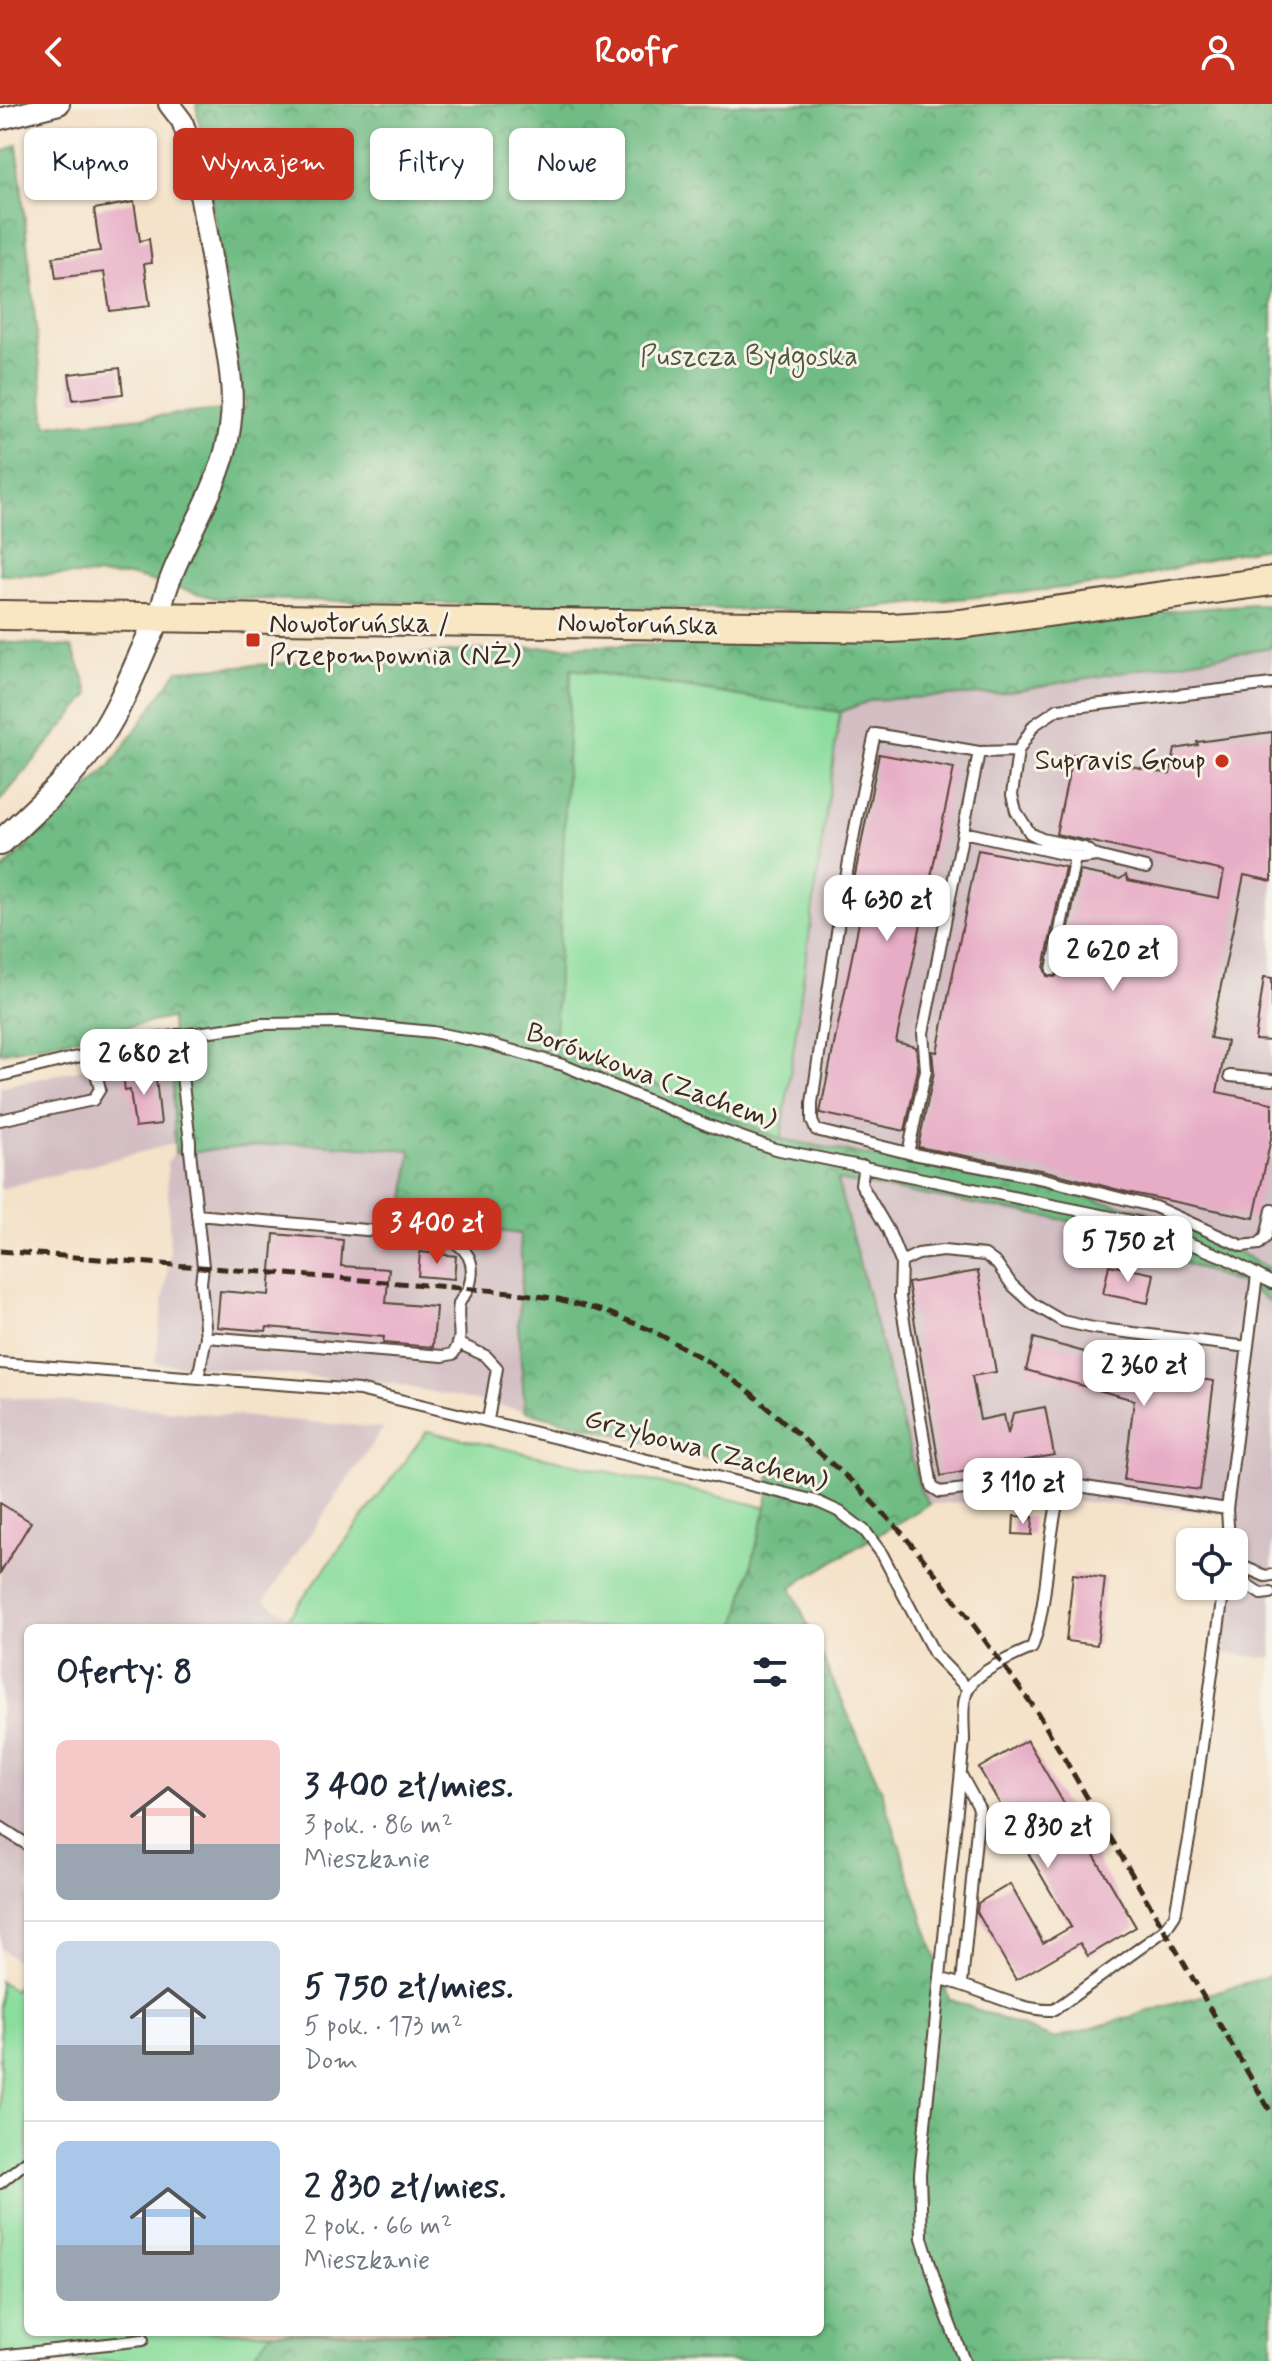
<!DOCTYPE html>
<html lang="pl">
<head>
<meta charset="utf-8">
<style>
  :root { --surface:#fff; --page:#f2f2f3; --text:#1f2937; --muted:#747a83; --line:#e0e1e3; --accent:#c8321e }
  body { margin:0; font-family:Mynerve,sans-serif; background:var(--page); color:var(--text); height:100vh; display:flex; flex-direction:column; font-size:30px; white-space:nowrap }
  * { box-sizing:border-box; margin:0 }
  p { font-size:26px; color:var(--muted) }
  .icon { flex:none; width:44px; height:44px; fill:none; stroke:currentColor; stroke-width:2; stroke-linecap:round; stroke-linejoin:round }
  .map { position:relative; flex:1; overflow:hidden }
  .side { position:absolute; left:24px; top:1520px; width:800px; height:712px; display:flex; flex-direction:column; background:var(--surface); border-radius:12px; box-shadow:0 2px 6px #0004 }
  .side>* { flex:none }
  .top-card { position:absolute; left:24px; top:24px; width:800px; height:72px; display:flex; gap:16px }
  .controls { position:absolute; left:1176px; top:1424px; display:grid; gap:16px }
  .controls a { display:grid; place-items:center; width:72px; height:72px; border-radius:12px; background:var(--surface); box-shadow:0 2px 6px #0004; font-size:40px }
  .price { position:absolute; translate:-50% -68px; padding:0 18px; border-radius:16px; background:#fff; color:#222; font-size:26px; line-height:52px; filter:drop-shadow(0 2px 4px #0008) }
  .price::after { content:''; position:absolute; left:50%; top:48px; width:24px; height:18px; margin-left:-12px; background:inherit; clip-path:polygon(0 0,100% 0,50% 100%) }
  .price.selected { background:var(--accent); color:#fff }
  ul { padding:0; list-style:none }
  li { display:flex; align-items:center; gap:24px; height:200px; padding:0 32px }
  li+li { border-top:2px solid var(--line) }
  li span { display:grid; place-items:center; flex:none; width:224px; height:160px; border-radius:12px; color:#555 }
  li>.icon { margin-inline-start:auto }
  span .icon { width:96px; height:96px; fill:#fffc; stroke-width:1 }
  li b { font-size:34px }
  h2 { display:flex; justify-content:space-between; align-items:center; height:96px; padding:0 32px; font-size:34px }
  .pill { padding:0 28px; border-radius:12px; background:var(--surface); box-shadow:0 2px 6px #0004; font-size:28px; line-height:72px }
  .pill.selected { background:var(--accent); color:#fff }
  header { display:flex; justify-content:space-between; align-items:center; height:104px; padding:0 32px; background:var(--accent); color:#fff; font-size:36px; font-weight:700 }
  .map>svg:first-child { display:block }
  .industrial { fill:#d2bec3 }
  .green { fill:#8bdd9d; stroke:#63845e; stroke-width:2 }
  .forest { fill:url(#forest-crowns); stroke:#567351; stroke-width:2 }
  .building { fill:#e7adc6 }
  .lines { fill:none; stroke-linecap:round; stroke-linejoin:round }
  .service-casing { stroke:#574638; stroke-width:14 }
  .minor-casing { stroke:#574638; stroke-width:24 }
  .tertiary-casing { stroke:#574638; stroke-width:28 }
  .secondary-casing { stroke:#574638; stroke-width:32 }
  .service { stroke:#fff; stroke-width:10 }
  .minor { stroke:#fff; stroke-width:20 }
  .tertiary { stroke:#fff; stroke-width:24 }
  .secondary { stroke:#f9e7c3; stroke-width:28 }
  .rail { stroke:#3b2a1e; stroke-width:5; stroke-dasharray:12 6; stroke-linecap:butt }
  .poi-dot { fill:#c8321e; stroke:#f7f3e8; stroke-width:3 }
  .labels { text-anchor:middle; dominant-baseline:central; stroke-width:6; stroke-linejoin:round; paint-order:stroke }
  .park-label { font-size:28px; fill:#4f573e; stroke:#f7f3e8 }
  .poi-label { font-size:28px; fill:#3b2a1e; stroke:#f7f3e8; text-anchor:start }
  .street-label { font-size:28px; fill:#3b2a1e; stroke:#f7f3e8 }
</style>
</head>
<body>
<header><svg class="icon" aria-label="back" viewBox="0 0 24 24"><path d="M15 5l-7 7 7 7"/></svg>Roofr<svg class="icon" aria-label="person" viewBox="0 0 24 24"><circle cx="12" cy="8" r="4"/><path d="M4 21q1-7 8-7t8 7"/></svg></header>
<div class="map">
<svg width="1272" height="2257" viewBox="0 0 1272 2257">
  <defs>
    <pattern id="forest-crowns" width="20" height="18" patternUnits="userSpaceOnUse" patternTransform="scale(2)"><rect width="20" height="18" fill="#70bc84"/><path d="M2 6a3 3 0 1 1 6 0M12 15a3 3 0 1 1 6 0" fill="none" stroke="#5d996b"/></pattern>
  </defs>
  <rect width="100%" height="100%" fill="#f7f3e8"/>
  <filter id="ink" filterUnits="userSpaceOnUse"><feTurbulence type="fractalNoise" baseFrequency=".0125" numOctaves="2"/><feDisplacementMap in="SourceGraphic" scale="16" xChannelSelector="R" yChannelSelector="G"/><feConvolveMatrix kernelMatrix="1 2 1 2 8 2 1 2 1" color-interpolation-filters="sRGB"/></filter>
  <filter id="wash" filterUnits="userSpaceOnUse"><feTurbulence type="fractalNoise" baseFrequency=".006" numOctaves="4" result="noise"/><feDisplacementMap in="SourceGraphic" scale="32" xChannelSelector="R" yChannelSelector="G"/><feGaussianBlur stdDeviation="1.8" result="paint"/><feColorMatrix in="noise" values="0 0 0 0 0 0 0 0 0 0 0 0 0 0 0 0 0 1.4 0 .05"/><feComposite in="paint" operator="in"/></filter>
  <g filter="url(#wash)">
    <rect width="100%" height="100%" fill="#f4e2c9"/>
    <!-- industrial -->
    <path class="industrial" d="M1272,543v623l-56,-30 -435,-101 59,-427 32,-12 128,-7z
      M168,946l12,92 -180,47v-102z
      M298,1039l113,7 -8,68 117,16 2,42 -4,49 7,86 -132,-27 -238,-21 15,-110 -3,-91 8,-9 73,-8z
      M836,1076l229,40 179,65 28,18v356l-47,-6 1,-67h8v-44h-7v-28l-187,-16 -111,6 -9,-15z
      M8,1293l375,31 -118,172 38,28h-275v320l-9,14 -19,-13v-551z"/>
    <!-- green -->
    <path class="green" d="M571,565l269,43 -59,427 -227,-99z
      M427,1327l339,76 -30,121h-455z
      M28,1867v361h244l-23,29h-249v-380l14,9z"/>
    <!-- forest -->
    <path class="forest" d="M196,0h1076v443l-39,7 -115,28 -283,30 -620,-14 -82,-22 -133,-2v-420l17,-10 29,282 199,-18z
      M1253,500l19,2v41l-272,46 -128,7 -32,12 -269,-43 -16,371 226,99 284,54 81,18 70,29 56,30v33l-28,-18 -179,-65 -228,-40 83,309 9,15 -138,83 18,41h-73l30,-121 4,-34 -245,-62 -7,-86 4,-49 -2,-42 -117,-16 8,-68 -113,-7 -123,10 -4,-135 -171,35v-181l110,-106 68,-96 333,-22 307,-7z
      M0,538l72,5 18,47 -90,107z
      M820,1548l62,139 67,208 106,40 217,-64v386h-1023l23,-29h548z"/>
    <g id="blocks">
      <!-- building -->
      <path class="building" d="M134,98l6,39 9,-2 3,24 -8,1 6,42 -40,5 -6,-39 -48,6 -3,-21 47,-6 -6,-42z
        M120,264l3,26 -50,6 -4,-26z
        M1272,628v149l-28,-6 -34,163 17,3 -10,51 55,11v31l-18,84 -127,-26 -81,-21 -128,-24 16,-75 -2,-21 5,1 41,-202 87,17 -21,101 3,8 8,1 5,-5 20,-101 40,8 6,-4 2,5 91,18 5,-27 -168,-37 17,-80 97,20 5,-25 23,-4 -1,-3z
        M879,650l75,14 -58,274 20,5 2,22 -13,62 -85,-18 43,-210 -13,-3z
        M1264,873l8,1v63l-17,-1z
        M155,966l6,54 -26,3 -5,-37 -5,1 -2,-18z
        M274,1130l69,6 -2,26 48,3 -3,34 50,4 -3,40 -50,-4 1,-6 -117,-10 -1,4 -49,-4 3,-36 49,4z
        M420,1148l36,4 -2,23 -36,-3z
        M1109,1161l45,9 -6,29 -45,-9z
        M978,1167l18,101 -24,4 8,44 24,-5 4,19 5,-21 32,-6 9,48 -113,21 -33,-193z
        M1034,1234l104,29 2,-22 42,5 -4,26 36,5 -14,109 -76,-10 10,-80 -108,-30z
        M0,1399l31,19 -31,51z
        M1014,1412l19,1 -1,18 -19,-1z
        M1073,1470l32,4 -8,67 -31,-4z
        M1027,1636l109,187 -48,29 -8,-13 -64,37 -39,-68 1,-9 32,-19 33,59 28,-16 -92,-159z"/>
    </g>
  </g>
  <g filter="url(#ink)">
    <use href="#blocks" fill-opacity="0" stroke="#574638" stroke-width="2"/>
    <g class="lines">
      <!-- service casing -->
      <g class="service-casing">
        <path id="service" d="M1018,647l-6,44 4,16 14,22 12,6 42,9 13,8 49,12
          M979,648l-56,281 3,37 -18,83 -92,-23 -4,-9v-18c18,-124 34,-247 63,-369l104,18 39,-1 16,-26 24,-16 214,-25
          M963,728l118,26 16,-2
          M1052,866l23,-113
          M177,931l13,107v9l13,115 -2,17 5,54 237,19 10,-2c13,-19 2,-31 6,-50 2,-6 8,-11 10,-17 8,-25 -1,-39 -24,-50l-248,-22
          M0,972l146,-36 116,-16 77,-1 94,9 53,11 77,22 144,60 68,24 361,73 90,36 46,25
          M1230,972l42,4
          M0,1016l93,-20 7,-11 -9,-35
          M908,1049l136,26 111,28 87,39 17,-2 7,-7 6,-27
          M864,1062l-3,18 27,46 13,32 -1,35 32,190 8,5 75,-9 44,13
          M901,1158l17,-8 25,-3 42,4 12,9 15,21 21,19 29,17 31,7 155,19
          M460,1240l26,12 11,12 -9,52
          M0,1259l359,27 457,111 24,11 25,19 17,23 53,101 33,34
          M198,1274l8,-41
          M1229,1438l-2,-33 30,-234
          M1234,1454l12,26 15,10 9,-1
          M1237,1460l28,12 7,-1
          M961,1671l18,33 -17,175
          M0,1723l28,18
          M941,1875c37,8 78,33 113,31l111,-80 10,-15 15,-81 34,-248
          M0,2079l28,-23
          M0,2252l143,-16
          M964,2257l-22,-58 -20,-65 -2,-64 44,-433c0,-16 -3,-37 4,-52 8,-17 47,-34 64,-41 17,-48 14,-102 27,-152l20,-10 148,23"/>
      </g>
      <!-- minor casing -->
      <g class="minor-casing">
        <path id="minor" d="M0,15l59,-15
          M159,513c12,-59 50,-107 66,-165 15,-53 2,-99 -7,-151 -8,-53 -17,-105 -28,-157l-8,-23 -13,-17"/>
      </g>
      <!-- tertiary casing -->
      <g class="tertiary-casing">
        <path id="tertiary" d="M0,739c36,-34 74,-67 102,-109 24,-36 37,-79 57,-117"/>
      </g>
      <!-- secondary casing -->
      <g class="secondary-casing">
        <path id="secondary" d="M0,511l891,13 69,-4 312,-43"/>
      </g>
      <!-- service -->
      <use href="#service" class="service"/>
      <!-- minor -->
      <use href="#minor" class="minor"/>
      <!-- tertiary -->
      <use href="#tertiary" class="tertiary"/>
      <!-- secondary -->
      <use href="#secondary" class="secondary"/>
      <!-- rail -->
      <path class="rail" d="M0,1147l511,41 47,7 49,13 46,19 54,30 44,32 105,92 46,48 37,45 97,132 236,404"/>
    </g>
  </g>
  <!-- markers -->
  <g class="poi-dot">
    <rect x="245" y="528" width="16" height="16" rx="4"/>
    <circle cx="1222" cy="657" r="8"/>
  </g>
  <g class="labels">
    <!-- park labels -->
    <g class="park-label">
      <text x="749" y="253">Puszcza Bydgoska</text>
    </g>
    <!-- poi labels -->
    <g class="poi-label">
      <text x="269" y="520">Nowotoruńska /<tspan x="269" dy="32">Przepompownia (NŻ)</tspan></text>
      <text x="1206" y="657" text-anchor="end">Supravis Group</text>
    </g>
    <!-- street labels -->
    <g class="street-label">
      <text transform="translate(638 521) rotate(1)">Nowotoruńska</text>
      <text transform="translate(651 973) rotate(20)">Borówkowa (Zachem)</text>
      <text transform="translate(706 1347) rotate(15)">Grzybowa (Zachem)</text>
    </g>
  </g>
</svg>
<div class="controls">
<a><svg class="icon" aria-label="locate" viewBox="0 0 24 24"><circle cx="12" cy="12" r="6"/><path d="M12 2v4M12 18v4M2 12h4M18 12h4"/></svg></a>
</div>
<b class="price" style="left:887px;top:839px">4 630 zł</b>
<b class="price" style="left:1113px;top:889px">2 620 zł</b>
<b class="price" style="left:144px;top:993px">2 680 zł</b>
<b class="price selected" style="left:437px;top:1162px">3 400 zł</b>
<b class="price" style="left:1128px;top:1180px">5 750 zł</b>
<b class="price" style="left:1144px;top:1304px">2 360 zł</b>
<b class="price" style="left:1023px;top:1422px">3 110 zł</b>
<b class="price" style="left:1048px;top:1766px">2 830 zł</b>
<div class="top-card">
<a class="pill">Kupno</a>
<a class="pill selected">Wynajem</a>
<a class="pill">Filtry</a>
<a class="pill">Nowe</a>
</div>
<section class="side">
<h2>Oferty: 8<svg class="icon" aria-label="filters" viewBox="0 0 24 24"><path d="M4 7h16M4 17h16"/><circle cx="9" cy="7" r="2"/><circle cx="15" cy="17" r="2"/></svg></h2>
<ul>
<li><span style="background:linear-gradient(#f6c9c9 65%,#9aa5b1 0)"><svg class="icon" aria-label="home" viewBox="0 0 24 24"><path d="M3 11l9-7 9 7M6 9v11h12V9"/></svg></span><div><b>3 400 zł/mies.</b><p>3 pok. · 86 m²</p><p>Mieszkanie</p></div></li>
<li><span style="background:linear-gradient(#c9d6e8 65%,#9aa5b1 0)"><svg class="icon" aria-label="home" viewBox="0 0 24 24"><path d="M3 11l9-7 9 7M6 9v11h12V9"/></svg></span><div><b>5 750 zł/mies.</b><p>5 pok. · 173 m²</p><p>Dom</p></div></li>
<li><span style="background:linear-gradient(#a9c7e8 65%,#9aa5b1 0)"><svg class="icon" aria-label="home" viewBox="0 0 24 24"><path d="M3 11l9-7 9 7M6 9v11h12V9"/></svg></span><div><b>2 830 zł/mies.</b><p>2 pok. · 66 m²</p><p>Mieszkanie</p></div></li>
</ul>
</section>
</div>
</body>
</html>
